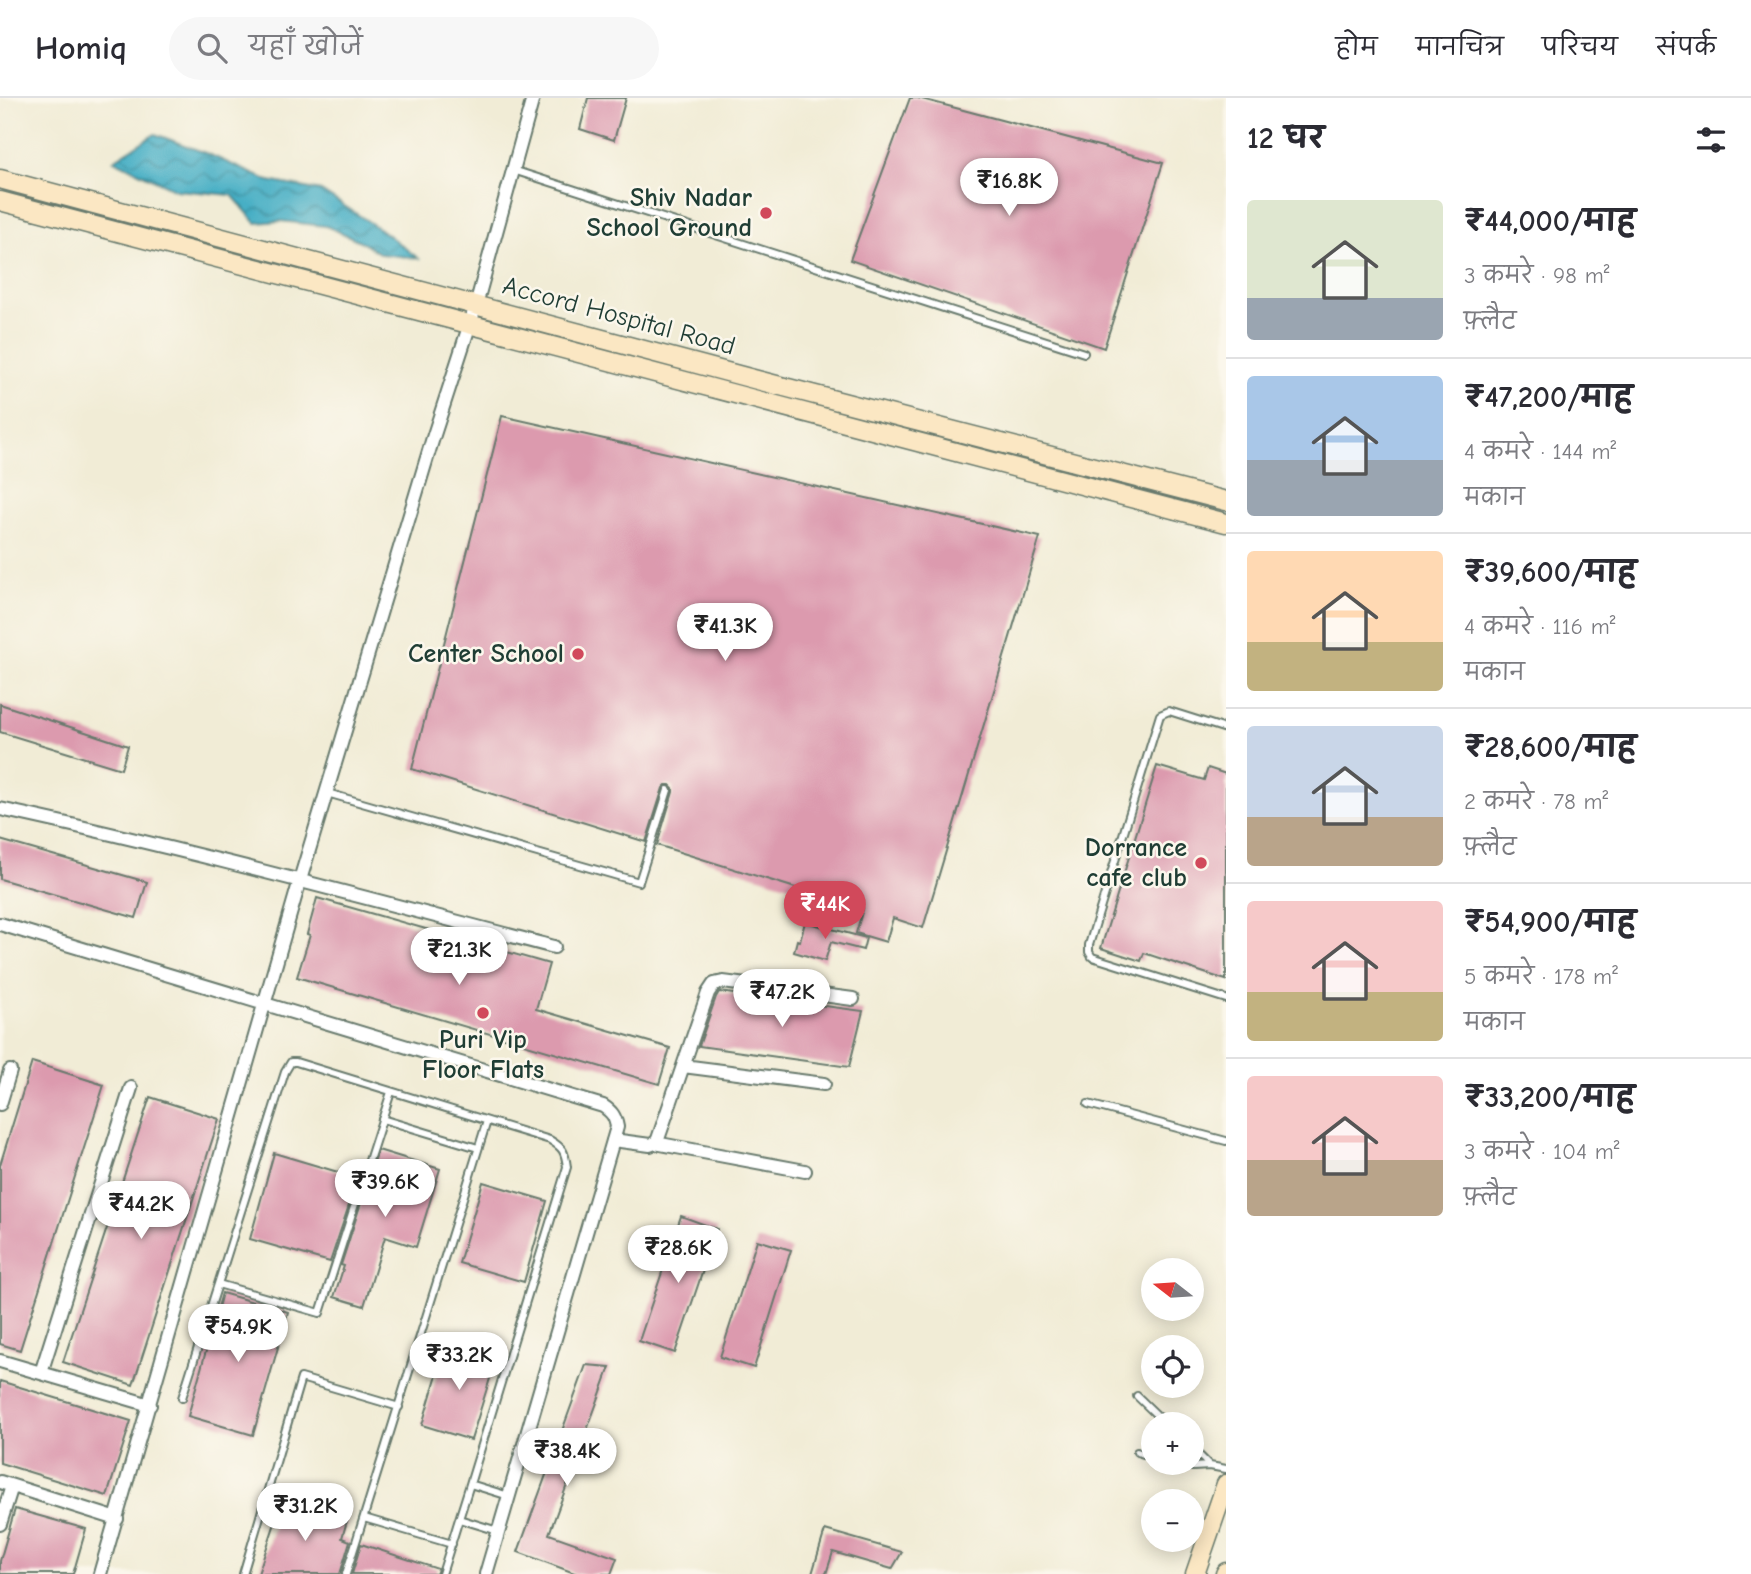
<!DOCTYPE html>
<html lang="hi">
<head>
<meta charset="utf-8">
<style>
  :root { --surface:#fff; --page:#f7f7f7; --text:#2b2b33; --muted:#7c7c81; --line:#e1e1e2; --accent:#d1495b }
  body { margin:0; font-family:"Comic Neue","Playpen Sans Deva",sans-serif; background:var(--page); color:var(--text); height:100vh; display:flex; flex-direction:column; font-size:26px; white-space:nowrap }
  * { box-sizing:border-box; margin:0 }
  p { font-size:23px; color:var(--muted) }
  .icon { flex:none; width:38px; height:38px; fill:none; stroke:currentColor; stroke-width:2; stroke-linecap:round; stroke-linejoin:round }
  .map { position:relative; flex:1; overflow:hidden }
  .details { display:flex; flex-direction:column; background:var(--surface); width:525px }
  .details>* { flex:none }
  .needle { width:46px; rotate:287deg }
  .fabs { position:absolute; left:1141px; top:1160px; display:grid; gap:14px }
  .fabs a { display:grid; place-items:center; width:63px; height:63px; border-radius:50%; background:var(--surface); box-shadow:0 4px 18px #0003; font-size:35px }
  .price { position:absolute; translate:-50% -60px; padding:0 16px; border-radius:24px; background:#fff; color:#222; font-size:23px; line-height:46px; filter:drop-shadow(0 2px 4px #0008) }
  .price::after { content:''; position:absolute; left:50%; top:42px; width:21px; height:16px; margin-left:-10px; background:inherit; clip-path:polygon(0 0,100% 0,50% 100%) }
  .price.on { background:var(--accent); color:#fff }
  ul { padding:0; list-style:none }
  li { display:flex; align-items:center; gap:21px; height:175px; padding:0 21px }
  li+li { border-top:2px solid var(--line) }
  li span { display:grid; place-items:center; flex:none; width:196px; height:140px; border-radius:7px; color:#555 }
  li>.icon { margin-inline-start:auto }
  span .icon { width:84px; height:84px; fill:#fffc; stroke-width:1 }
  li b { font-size:30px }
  h2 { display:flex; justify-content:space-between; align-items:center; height:84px; padding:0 21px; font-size:30px }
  header { display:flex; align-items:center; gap:42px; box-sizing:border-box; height:98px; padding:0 35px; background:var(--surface); border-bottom:2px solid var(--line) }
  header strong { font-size:33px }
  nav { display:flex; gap:38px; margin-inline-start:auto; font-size:24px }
  .search { width:490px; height:63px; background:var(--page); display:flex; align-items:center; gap:18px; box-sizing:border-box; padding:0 24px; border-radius:38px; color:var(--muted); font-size:26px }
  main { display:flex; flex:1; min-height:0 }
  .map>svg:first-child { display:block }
  .water { fill:url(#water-waves); stroke:#32767c; stroke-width:2 }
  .building { fill:#dc9aae }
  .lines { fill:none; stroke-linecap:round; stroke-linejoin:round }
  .lane-casing { stroke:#687a6d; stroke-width:10 }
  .street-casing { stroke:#687a6d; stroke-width:16 }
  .secondary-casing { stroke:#687a6d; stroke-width:21 }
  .lane { stroke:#fff; stroke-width:6 }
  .street { stroke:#fff; stroke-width:12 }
  .secondary { stroke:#fbe7c3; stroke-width:18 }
  .poi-dot { fill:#d1495b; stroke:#fbf7ec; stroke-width:2.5 }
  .labels { text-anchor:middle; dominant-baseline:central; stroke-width:5; stroke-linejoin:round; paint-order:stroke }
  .poi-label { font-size:26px; font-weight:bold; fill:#1f3d34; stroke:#fbf7ec; text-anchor:end }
  .street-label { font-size:26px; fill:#1f3d34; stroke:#fbf7ec }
</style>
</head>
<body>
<header>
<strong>Homiq</strong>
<div class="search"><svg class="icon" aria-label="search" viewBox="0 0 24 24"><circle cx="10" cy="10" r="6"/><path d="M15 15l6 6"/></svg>यहाँ खोजें</div>
<nav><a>होम</a><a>मानचित्र</a><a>परिचय</a><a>संपर्क</a></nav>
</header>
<main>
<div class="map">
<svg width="1226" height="1476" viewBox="0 0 1226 1476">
  <defs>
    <pattern id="water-waves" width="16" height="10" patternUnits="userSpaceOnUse" patternTransform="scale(1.75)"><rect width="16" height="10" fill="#46afc5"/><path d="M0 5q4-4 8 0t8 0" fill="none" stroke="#3a90a1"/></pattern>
  </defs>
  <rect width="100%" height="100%" fill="#fbf7ec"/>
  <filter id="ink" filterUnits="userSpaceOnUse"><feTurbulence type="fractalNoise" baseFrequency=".0143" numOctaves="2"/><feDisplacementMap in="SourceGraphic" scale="14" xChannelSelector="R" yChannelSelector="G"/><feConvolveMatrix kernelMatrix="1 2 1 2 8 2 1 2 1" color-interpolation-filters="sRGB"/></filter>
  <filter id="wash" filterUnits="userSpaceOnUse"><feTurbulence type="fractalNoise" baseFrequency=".00686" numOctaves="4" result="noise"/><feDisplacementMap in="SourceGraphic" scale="28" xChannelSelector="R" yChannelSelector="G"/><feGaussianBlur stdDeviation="1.57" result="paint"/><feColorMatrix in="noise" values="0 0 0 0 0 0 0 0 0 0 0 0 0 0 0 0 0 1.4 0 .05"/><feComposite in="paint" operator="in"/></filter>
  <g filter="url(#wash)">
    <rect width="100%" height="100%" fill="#f1ecd6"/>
    <!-- water -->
    <path class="water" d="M155,36l53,20 61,27 52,10 59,38 38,29 -37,-4 -23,-14 -32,-14 -46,-5 -24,2 -24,-28 -56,-5 -62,-30z"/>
    <g id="blocks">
      <!-- building -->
      <path class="building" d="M588,0h38l-12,42 -34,-11z
        M910,0h8l245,65 -59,185 -254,-88z
        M502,318l538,121 -117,391 -30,-10 -7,24 -30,-9 7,-24 -206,-64 16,-53v-4l-3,-3h-4l-3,3 -17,54 -234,-73z
        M0,606l128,42 -7,23 -121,-37z
        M1157,668l47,14 4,-12 18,6v206l-82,-27 -3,8 -40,-13z
        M0,742l147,42 -11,36 -136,-39z
        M317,800l232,66 -13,45 134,39 -11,36 -362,-107 13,-42 -3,-1z
        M805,824l61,16 -3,12 -32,-8 -6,19 -31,-9 3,-12 3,1z
        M719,894l144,19 -14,56 -150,-21 17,-49z
        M32,964l72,23 -84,265 -20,-6v-179z
        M150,999l69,22 -86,266 -70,-23z
        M378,1052l62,19 -24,78 -31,-10 -21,69 -30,-9 10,-31 -3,-1z
        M274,1055l84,25 -28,84 -80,-23z
        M483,1084l64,19 -23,81 -65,-19z
        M681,1118l36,13 -42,124 -36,-12z
        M757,1142l34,10 -37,118 -34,-11z
        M222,1195l66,19 -35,123 -65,-19z
        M446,1246l50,15 -25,81 -49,-15z
        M586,1267l24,2 -61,167 68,24 -6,16h-34l-59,-22z
        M0,1283l131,40 -24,75 -107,-33z
        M283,1401l64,22 -5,17 8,3 -10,33h-82z
        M15,1411l71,20 -13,45h-73v-13z
        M825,1432l77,22 -10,17 -59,-17 -7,22h-14z
        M361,1446l77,25 -2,5h-84z"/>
    </g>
  </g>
  <g filter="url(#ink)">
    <use href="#blocks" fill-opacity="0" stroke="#687a6d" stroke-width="2"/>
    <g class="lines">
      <!-- lane casing -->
      <g class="lane-casing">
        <path id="lane" d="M513,72l571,183
          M1226,631l-57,-18 -9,4 -71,230v7l3,5 134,42
          M327,695l312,89 29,-92
          M1088,1006l138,37
          M382,1021l96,29
          M218,1186l102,29 71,-221
          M1137,1298l29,28
          M182,1300l103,-326 6,-10h5l254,78c13,8 15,11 17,27l-97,317 39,12
          M1192,1350l18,18 16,3
          M1137,1354l16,5
          M1174,1365l19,4 17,-1
          M364,1420l88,26
          M459,1421l11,-35
          M243,1476l58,-196 98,29
          M346,1476l141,-453
          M442,1476l17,-55 39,12"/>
      </g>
      <!-- street casing -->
      <g class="street-casing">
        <path id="street" d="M0,711c186,40 370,90 554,138
          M0,826l603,182c9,6 12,10 14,21l-131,447
          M683,968l141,18
          M0,1006l10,-33
          M613,1042l37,5 5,-2 3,-4 50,-146 6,-9 9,-2 130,17
          M655,1045l150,28
          M0,1263l150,44
          M41,1275l90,-285
          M0,1384l117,37
          M0,1426l12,-38
          M100,1476l200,-694 132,-439 44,-136 57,-207"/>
      </g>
      <!-- secondary casing -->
      <g class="secondary-casing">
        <path id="secondary" d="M0,81l757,201 469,121
          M0,103l1226,322
          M1195,1476l31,-90
          M1225,1476l1,-2"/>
      </g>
      <!-- lane -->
      <use href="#lane" class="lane"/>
      <!-- street -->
      <use href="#street" class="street"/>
      <!-- secondary -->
      <use href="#secondary" class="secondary"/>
    </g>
  </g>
  <!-- markers -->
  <g class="poi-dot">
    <circle cx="766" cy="115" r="7"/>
    <circle cx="578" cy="556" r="7"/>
    <circle cx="1201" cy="765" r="7"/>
    <circle cx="483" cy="915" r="7"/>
  </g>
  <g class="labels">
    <!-- poi labels -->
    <g class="poi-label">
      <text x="752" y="100">Shiv Nadar<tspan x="752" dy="30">School Ground</tspan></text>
      <text x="564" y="556">Center School</text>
      <text x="1187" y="750">Dorrance<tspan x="1187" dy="30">cafe club</tspan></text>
      <text x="483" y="942" text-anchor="middle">Puri Vip<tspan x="483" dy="30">Floor Flats</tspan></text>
    </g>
    <!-- street labels -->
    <g class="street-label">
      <text transform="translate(619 218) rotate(15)">Accord Hospital Road</text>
    </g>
  </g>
</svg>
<div class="fabs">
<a><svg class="needle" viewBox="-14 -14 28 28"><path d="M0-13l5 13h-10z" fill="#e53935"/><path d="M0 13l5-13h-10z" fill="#7c7c81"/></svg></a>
<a><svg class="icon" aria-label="locate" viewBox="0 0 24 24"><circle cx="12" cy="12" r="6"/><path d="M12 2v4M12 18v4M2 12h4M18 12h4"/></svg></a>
<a>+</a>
<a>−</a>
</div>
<b class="price" style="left:1009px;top:120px">₹16.8K</b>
<b class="price" style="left:725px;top:565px">₹41.3K</b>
<b class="price on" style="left:825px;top:843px">₹44K</b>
<b class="price" style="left:459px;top:889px">₹21.3K</b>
<b class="price" style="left:782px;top:931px">₹47.2K</b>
<b class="price" style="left:385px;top:1121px">₹39.6K</b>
<b class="price" style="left:141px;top:1143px">₹44.2K</b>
<b class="price" style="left:678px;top:1187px">₹28.6K</b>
<b class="price" style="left:238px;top:1266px">₹54.9K</b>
<b class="price" style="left:459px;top:1294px">₹33.2K</b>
<b class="price" style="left:567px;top:1390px">₹38.4K</b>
<b class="price" style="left:305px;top:1445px">₹31.2K</b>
</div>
<section class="details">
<h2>12 घर<svg class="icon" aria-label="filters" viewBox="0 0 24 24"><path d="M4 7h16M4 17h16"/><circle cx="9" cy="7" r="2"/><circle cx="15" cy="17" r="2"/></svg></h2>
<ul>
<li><span style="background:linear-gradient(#dfe7d0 70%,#9aa5b1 0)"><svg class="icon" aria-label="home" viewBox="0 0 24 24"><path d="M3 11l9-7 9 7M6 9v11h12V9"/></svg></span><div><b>₹44,000/माह</b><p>3 कमरे · 98 m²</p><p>फ़्लैट</p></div></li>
<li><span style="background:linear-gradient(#a9c7e8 60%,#9aa5b1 0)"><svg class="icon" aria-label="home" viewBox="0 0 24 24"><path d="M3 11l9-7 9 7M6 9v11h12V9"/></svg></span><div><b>₹47,200/माह</b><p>4 कमरे · 144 m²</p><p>मकान</p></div></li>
<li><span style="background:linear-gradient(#ffd9b3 65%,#c2b280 0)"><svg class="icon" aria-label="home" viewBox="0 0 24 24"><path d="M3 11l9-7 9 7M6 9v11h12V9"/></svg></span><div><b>₹39,600/माह</b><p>4 कमरे · 116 m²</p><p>मकान</p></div></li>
<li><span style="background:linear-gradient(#c9d6e8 65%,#b9a48a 0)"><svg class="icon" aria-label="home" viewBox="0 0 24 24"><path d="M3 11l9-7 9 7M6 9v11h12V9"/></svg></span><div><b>₹28,600/माह</b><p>2 कमरे · 78 m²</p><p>फ़्लैट</p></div></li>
<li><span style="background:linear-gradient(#f6c9c9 65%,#c2b280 0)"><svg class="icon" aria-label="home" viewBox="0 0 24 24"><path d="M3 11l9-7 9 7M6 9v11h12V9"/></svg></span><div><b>₹54,900/माह</b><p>5 कमरे · 178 m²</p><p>मकान</p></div></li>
<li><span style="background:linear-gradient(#f6c9c9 60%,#b9a48a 0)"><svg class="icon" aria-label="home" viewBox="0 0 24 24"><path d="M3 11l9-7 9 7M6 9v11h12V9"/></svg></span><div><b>₹33,200/माह</b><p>3 कमरे · 104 m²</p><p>फ़्लैट</p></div></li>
</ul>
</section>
</main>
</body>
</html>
